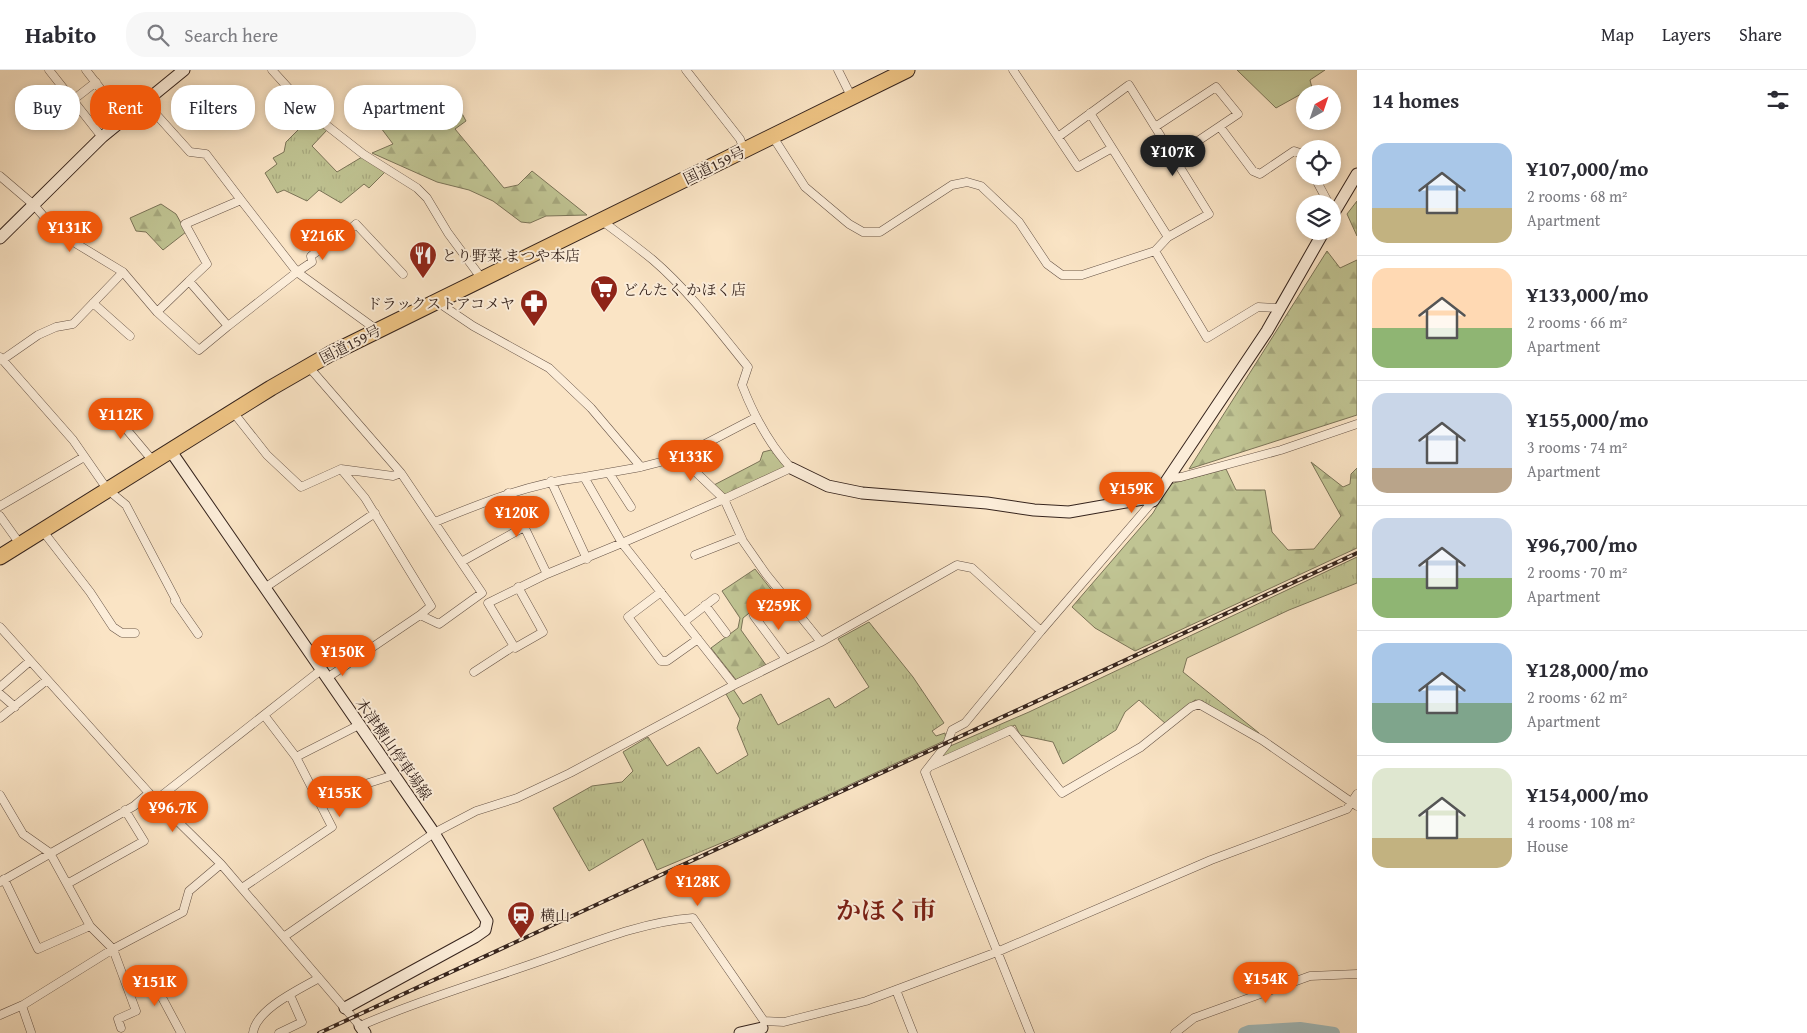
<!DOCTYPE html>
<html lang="en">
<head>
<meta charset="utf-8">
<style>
  :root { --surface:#fff; --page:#f7f7f7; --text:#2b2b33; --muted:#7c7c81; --line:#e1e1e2; --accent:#ea580c }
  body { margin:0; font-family:"Gentium Book Plus","Noto Serif JP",serif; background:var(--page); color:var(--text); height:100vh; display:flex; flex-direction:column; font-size:19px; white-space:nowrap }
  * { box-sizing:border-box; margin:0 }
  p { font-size:16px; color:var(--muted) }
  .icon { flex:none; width:28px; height:28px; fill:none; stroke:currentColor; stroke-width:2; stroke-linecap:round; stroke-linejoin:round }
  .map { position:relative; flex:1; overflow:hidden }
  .panel { display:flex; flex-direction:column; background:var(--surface); width:450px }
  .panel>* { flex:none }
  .banner { position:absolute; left:15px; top:15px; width:475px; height:45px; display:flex; gap:10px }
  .needle { width:32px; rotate:40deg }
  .buttons { position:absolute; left:1296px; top:15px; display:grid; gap:10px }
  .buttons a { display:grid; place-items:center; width:45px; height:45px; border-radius:50%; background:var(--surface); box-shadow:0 2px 8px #0003; font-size:25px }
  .price { position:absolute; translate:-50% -42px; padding:0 11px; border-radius:18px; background:var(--accent); color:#fff; font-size:16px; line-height:32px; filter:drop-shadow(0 1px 2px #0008) }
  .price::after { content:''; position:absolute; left:50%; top:30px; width:15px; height:11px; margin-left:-8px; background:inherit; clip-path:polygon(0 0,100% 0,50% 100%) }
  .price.selected { background:#222; color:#fff }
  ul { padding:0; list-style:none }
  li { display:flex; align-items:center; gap:15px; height:125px; padding:0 15px }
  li+li { border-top:1px solid var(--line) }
  li span { display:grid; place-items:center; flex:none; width:140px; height:100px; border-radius:15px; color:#555 }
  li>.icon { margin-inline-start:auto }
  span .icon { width:60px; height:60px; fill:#fffc; stroke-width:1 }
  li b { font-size:21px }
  h2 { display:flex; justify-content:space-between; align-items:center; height:60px; padding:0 15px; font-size:21px }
  .chip { padding:0 18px; border-radius:20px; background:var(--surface); box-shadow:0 2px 8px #0003; font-size:18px; line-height:45px }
  .chip.selected { background:var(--accent); color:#fff }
  header { display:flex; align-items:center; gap:30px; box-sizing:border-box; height:70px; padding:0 25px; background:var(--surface); border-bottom:1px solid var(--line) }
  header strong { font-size:24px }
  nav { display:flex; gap:28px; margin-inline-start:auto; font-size:18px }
  .search { width:350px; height:45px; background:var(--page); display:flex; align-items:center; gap:12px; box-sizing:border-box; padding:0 18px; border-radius:20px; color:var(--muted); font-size:19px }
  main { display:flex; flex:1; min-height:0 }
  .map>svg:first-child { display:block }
  .grass { fill:url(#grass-tufts); stroke:#7b7458 }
  .forest { fill:url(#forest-firs); stroke:#7b7458 }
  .garden { fill:#c0c493; stroke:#7b7458 }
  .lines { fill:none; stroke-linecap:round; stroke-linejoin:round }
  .river { stroke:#a2bcbe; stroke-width:12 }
  .street-casing { stroke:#675447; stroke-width:9 }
  .secondary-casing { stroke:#36241d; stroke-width:13 }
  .highway-casing { stroke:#36241d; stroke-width:17 }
  .street { stroke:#fcedd9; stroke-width:8 }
  .secondary { stroke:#fcedd9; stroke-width:11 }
  .highway { stroke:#edc282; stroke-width:15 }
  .rail-casing { stroke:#36241d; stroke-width:4 }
  .rail { stroke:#fcedd9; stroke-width:2; stroke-dasharray:5.5; stroke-linecap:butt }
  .labels { text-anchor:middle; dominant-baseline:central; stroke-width:4; stroke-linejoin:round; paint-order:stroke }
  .street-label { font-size:15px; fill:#36241d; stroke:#fcedd9 }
  .poi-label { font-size:15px; fill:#36241d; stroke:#fcedd9; text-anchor:start }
  .town-label { font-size:25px; font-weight:bold; fill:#7a1f14; stroke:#fcedd9 }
</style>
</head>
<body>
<header>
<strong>Habito</strong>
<div class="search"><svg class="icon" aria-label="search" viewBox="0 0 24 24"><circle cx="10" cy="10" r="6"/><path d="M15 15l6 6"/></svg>Search here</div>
<nav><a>Map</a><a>Layers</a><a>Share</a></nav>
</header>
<main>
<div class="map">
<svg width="1357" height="963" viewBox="0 0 1357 963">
  <defs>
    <pattern id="grass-tufts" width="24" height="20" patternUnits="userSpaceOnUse" patternTransform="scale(1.25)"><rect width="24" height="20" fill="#c0c493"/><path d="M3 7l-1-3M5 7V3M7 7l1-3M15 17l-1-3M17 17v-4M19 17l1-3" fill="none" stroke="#a6a87e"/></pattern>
    <pattern id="forest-firs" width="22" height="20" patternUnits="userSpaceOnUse" patternTransform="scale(1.25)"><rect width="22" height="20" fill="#c0c493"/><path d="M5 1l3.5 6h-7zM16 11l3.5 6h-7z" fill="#a6a87e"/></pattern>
  </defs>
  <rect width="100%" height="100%" fill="#fae4c5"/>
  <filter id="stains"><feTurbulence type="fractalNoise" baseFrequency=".004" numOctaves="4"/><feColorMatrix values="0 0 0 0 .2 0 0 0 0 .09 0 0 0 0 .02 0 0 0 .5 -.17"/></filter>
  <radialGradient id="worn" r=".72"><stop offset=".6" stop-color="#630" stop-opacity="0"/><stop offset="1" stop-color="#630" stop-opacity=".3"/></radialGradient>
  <!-- grass -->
  <path class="grass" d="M311,47l16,13 -15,16 25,26 25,-15 23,15 -16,16 -5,-4 -23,19 -22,-13 -12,11 -23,-11 -7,3 -12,-20 12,-9 -4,-6 11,-6 2,-10z
    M1357,487v26l-68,27 -102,48 -4,14 76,61 -4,1 -53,-33 -7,-1 -29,24 -27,-24 -14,12 -9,18 -53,34 -10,-22 -33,-7 -5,-10 -78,36 11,-14 81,-35z
    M869,552l44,55 31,46 -12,8 4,5 9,-3 1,7 -196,91 -93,39 -14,-31 -54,32 -36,-63 39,-22 30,-4 11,-11 -10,-19 25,-15 19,29 32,-19 18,27 31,-19 -11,-27 3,-9 -14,-25 7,-5 10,15 18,-10 17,31 51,-27 6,10 34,-21 -31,-48z"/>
  <!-- forest -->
  <path class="forest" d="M365,18l30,37 35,-10 27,-11 9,17 -11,8 49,59 14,-3 14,-14 55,44 -41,1 -16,7 -9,-1 -28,-21 -24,-11 -32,-8 -65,-29 21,-9 -36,-48z
    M1357,131v35l-10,-22z
    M161,134l15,10 10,18 -23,18 -17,-18 -10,-1 -6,-13z
    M1327,181l13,17 17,-8v155l-168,54z
    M771,380l16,16 -61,30 -12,-11 46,-24 3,-9z
    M1311,392l32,25 7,-3 1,-10 6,-6v80l-222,103 -40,-23 -23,-21 81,-94 17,-29 56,-15 10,21h29l7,42 16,18 26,-1 27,-33z
    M755,499l19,24 -31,25 -2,12 25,35 -29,16 -26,-33 27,-20 2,-10 -18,-27z"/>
  <!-- garden -->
  <path class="garden" d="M1237,0h88l-15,10 2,8 -36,20z"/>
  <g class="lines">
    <!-- river -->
    <path class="river" d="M1244,963l5,-2 51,-3 34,5"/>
    <!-- street casing -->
    <g class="street-casing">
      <path id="street" d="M49,0l53,67
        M86,0l38,49
        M272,0l39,43 52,41 54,34 10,10 21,35 34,46
        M686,0l54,69 4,11
        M838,0l14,28
        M1013,0l65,97 34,-19
        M73,30l23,-18
        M145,32l45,50 16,2 35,46
        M1090,43l78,124
        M1155,57l61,-40 22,27 -64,43
        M1220,57l33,44 7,3 34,-23 6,2 5,8
        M773,67l32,50 44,37 14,8h17l72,-47 15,-3 14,4 38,36 28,42 15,11h20l73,-24 13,-14 41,-23 -80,-129 -71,52
        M0,106l34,29 23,27 66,40 34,40 42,38 29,-24 -39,-45 -32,31
        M1314,106l15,28
        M601,150c17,13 35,26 52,40 36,31 65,70 95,107l-6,18c12,31 26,58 49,83l-67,31 19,42 23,33 55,68 -87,43
        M1155,181l52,87 51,-31 21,1
        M189,211l18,-17 -22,-40 56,-24 56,72 -69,54
        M436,231l37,25 76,42 42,40 50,59
        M93,233l37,33
        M377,260l-80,-58 15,-10 -1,-6c15,-12 31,-19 45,-32l47,50
        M0,287l73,83 34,49 19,16 50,95 -1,1 23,33
        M2,290l36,-25 18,-8 17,-3 50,-52
        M106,335l47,56
        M233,342l34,43 34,32 40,-18 52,7 8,-3 -93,-107
        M680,387l75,-39
        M341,399l24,29 66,108 -11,9 19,9 43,-31 -81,-120
        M609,403l22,34
        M1170,408l11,-1 100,-27 76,-26
        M551,411l36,78
        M508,423l39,81
        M0,436l84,-49
        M0,446l20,28
        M435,452c49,-20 96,-39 149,-45l38,66 102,-44 -44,-42 -39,10 -57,10
        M42,460l48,62 23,35 9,6h13
        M695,485l46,-18
        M461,492l63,-35
        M266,517l109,-74
        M661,522l-33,25 33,44h6l31,-22
        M705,535l21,28
        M754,546l32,43
        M684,552l31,-24
        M0,557l149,166 72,71 139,162c59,-26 121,-44 183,-66 49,-17 98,-38 150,-42l71,103 20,1 82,-21 131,-49 214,-92 136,-51 10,-15
        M1041,561l112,-130
        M821,572l136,-77 15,3 69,63 -76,92 -13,7 -5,14 -22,28 105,261
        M474,602l40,-26
        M327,608l93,-63
        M0,617l30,-26
        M0,624l15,13
        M0,648l47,-38
        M296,687l63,-32
        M931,696l80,-36 51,63 79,-46 50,-40 8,-3 63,36 95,66
        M0,725l23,39 27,19 40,73 23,23 70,-37 6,-21 32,-27
        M318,729l76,-24
        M156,730l165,-130
        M4,809l34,70 52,-23
        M0,812l134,-76 15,-13
        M67,814l77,-43 -19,-31
        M242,818l90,-61 -36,-70 -32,-42
        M285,866l149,-103 42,-22 41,-13 53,-25 164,-88 -112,-142 -75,31 -59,29 27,45 28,-16 -25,-45
        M127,917l23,-12 31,58
        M896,920l17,43
        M22,936l9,26
        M0,945l23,-10 90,-56 23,62 -18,8 3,9
        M253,963c3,-24 47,-44 66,-55
        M279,963l23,-11 -12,-27
        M1175,963l19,-15 116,-42 47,-2"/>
    </g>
    <!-- secondary casing -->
    <g class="secondary-casing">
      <path id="secondary" d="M1332,146l25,-42
        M0,168l102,-101 82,-67
        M170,380l264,383 53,88 -2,9 -10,7 -130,71
        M791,398l37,18 34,7 125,10 47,7 35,2 74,-13 10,2 114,-170 57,-100
        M360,956l5,7
        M740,963l22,-5"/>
    </g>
    <!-- highway casing -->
    <g class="highway-casing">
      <path id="highway" d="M0,487l271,-169 59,-34 577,-284"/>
    </g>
    <!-- street -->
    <use href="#street" class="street"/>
    <!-- secondary -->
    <use href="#secondary" class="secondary"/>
    <!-- highway -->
    <use href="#highway" class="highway"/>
    <!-- rail casing -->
    <g class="rail-casing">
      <path id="rail" d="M319,963l1038,-480"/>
    </g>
    <!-- rail -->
    <use href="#rail" class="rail"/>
  </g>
  <!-- icons -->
  <defs>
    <g id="restaurant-pin" transform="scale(1.4375)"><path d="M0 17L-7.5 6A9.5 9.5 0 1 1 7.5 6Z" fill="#8f2418" stroke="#fcedd9"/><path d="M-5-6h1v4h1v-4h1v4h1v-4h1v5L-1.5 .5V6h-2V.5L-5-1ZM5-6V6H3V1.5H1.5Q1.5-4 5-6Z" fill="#fff"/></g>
    <g id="supermarket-pin" transform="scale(1.4375)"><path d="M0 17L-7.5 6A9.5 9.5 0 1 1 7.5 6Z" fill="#8f2418" stroke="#fcedd9"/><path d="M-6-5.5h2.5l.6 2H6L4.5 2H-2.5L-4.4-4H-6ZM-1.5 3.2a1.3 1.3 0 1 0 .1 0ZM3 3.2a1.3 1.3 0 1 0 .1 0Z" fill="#fff"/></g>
    <g id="pharmacy-pin" transform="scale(1.4375)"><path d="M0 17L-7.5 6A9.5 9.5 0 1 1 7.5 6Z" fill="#8f2418" stroke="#fcedd9"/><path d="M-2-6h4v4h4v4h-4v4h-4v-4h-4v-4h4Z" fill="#fff"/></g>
    <g id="station-pin" transform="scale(1.4375)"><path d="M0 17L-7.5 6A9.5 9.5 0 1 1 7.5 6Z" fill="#8f2418" stroke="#fcedd9"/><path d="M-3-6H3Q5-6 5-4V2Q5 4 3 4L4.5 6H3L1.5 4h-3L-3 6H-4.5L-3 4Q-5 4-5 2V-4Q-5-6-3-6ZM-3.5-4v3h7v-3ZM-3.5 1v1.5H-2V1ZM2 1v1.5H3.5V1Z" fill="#fff"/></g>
  </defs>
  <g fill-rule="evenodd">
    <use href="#restaurant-pin" x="423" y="185"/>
    <use href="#supermarket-pin" x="604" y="219"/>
    <use href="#pharmacy-pin" x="534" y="233"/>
    <use href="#station-pin" x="521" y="845"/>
  </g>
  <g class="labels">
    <!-- street labels -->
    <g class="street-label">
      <text transform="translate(714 95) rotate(-26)">国道159号</text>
      <text transform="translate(350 274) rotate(-27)">国道159号</text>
      <text transform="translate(394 679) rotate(55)">木津横山停車場線</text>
    </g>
    <!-- poi labels -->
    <g class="poi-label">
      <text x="442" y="185">とり野菜 まつや本店</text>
      <text x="623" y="219">どんたく かほく店</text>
      <text x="515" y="233" text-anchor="end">ドラックストアコメヤ</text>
      <text x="540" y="845">横山</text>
    </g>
    <!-- town labels -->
    <g class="town-label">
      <text x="886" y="840">かほく市</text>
    </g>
  </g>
  <rect width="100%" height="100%" filter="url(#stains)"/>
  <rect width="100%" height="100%" fill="url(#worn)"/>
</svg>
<div class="buttons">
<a><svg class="needle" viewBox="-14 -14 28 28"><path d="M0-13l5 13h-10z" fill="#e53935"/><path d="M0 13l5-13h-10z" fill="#7c7c81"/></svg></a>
<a><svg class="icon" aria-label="locate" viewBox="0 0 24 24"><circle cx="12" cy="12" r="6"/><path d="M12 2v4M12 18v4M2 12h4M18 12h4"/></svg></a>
<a><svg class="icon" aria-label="layers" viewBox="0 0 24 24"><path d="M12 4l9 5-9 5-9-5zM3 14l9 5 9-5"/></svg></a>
</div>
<b class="price selected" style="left:1173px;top:107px">¥107K</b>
<b class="price" style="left:70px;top:183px">¥131K</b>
<b class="price" style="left:323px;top:191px">¥216K</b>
<b class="price" style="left:121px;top:370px">¥112K</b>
<b class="price" style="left:691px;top:412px">¥133K</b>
<b class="price" style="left:1132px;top:444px">¥159K</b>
<b class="price" style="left:517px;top:468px">¥120K</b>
<b class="price" style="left:779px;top:561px">¥259K</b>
<b class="price" style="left:343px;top:607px">¥150K</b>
<b class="price" style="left:340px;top:748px">¥155K</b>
<b class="price" style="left:173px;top:763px">¥96.7K</b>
<b class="price" style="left:698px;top:837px">¥128K</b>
<b class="price" style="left:1266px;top:934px">¥154K</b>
<b class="price" style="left:155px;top:937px">¥151K</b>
<div class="banner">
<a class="chip">Buy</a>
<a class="chip selected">Rent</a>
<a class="chip">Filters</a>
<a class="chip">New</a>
<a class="chip">Apartment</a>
</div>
</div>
<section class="panel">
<h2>14 homes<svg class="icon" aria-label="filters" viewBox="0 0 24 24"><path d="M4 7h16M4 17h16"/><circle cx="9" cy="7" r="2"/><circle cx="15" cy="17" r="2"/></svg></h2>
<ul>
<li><span style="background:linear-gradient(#a9c7e8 65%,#c2b280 0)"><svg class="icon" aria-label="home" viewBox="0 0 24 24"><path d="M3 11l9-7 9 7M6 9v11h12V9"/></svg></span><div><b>¥107,000/mo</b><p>2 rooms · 68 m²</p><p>Apartment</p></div></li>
<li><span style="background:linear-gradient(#ffd9b3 60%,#8fb573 0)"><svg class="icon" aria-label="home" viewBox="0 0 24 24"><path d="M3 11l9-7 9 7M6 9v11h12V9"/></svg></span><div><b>¥133,000/mo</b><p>2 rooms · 66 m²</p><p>Apartment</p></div></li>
<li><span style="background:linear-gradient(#c9d6e8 75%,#b9a48a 0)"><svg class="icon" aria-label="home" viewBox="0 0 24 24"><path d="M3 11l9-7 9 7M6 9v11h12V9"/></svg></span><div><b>¥155,000/mo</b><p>3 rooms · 74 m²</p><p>Apartment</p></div></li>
<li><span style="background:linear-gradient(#c9d6e8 60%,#8fb573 0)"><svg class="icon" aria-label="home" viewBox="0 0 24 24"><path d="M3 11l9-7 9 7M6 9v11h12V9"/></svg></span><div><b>¥96,700/mo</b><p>2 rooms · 70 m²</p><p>Apartment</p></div></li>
<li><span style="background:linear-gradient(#a9c7e8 60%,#7fa58c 0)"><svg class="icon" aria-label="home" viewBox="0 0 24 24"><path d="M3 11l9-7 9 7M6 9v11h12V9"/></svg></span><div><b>¥128,000/mo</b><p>2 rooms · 62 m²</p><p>Apartment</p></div></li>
<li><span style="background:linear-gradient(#dfe7d0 70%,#c2b280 0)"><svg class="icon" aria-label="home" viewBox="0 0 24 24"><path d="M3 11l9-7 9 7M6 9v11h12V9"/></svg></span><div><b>¥154,000/mo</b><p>4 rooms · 108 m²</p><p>House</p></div></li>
</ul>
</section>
</main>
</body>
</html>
